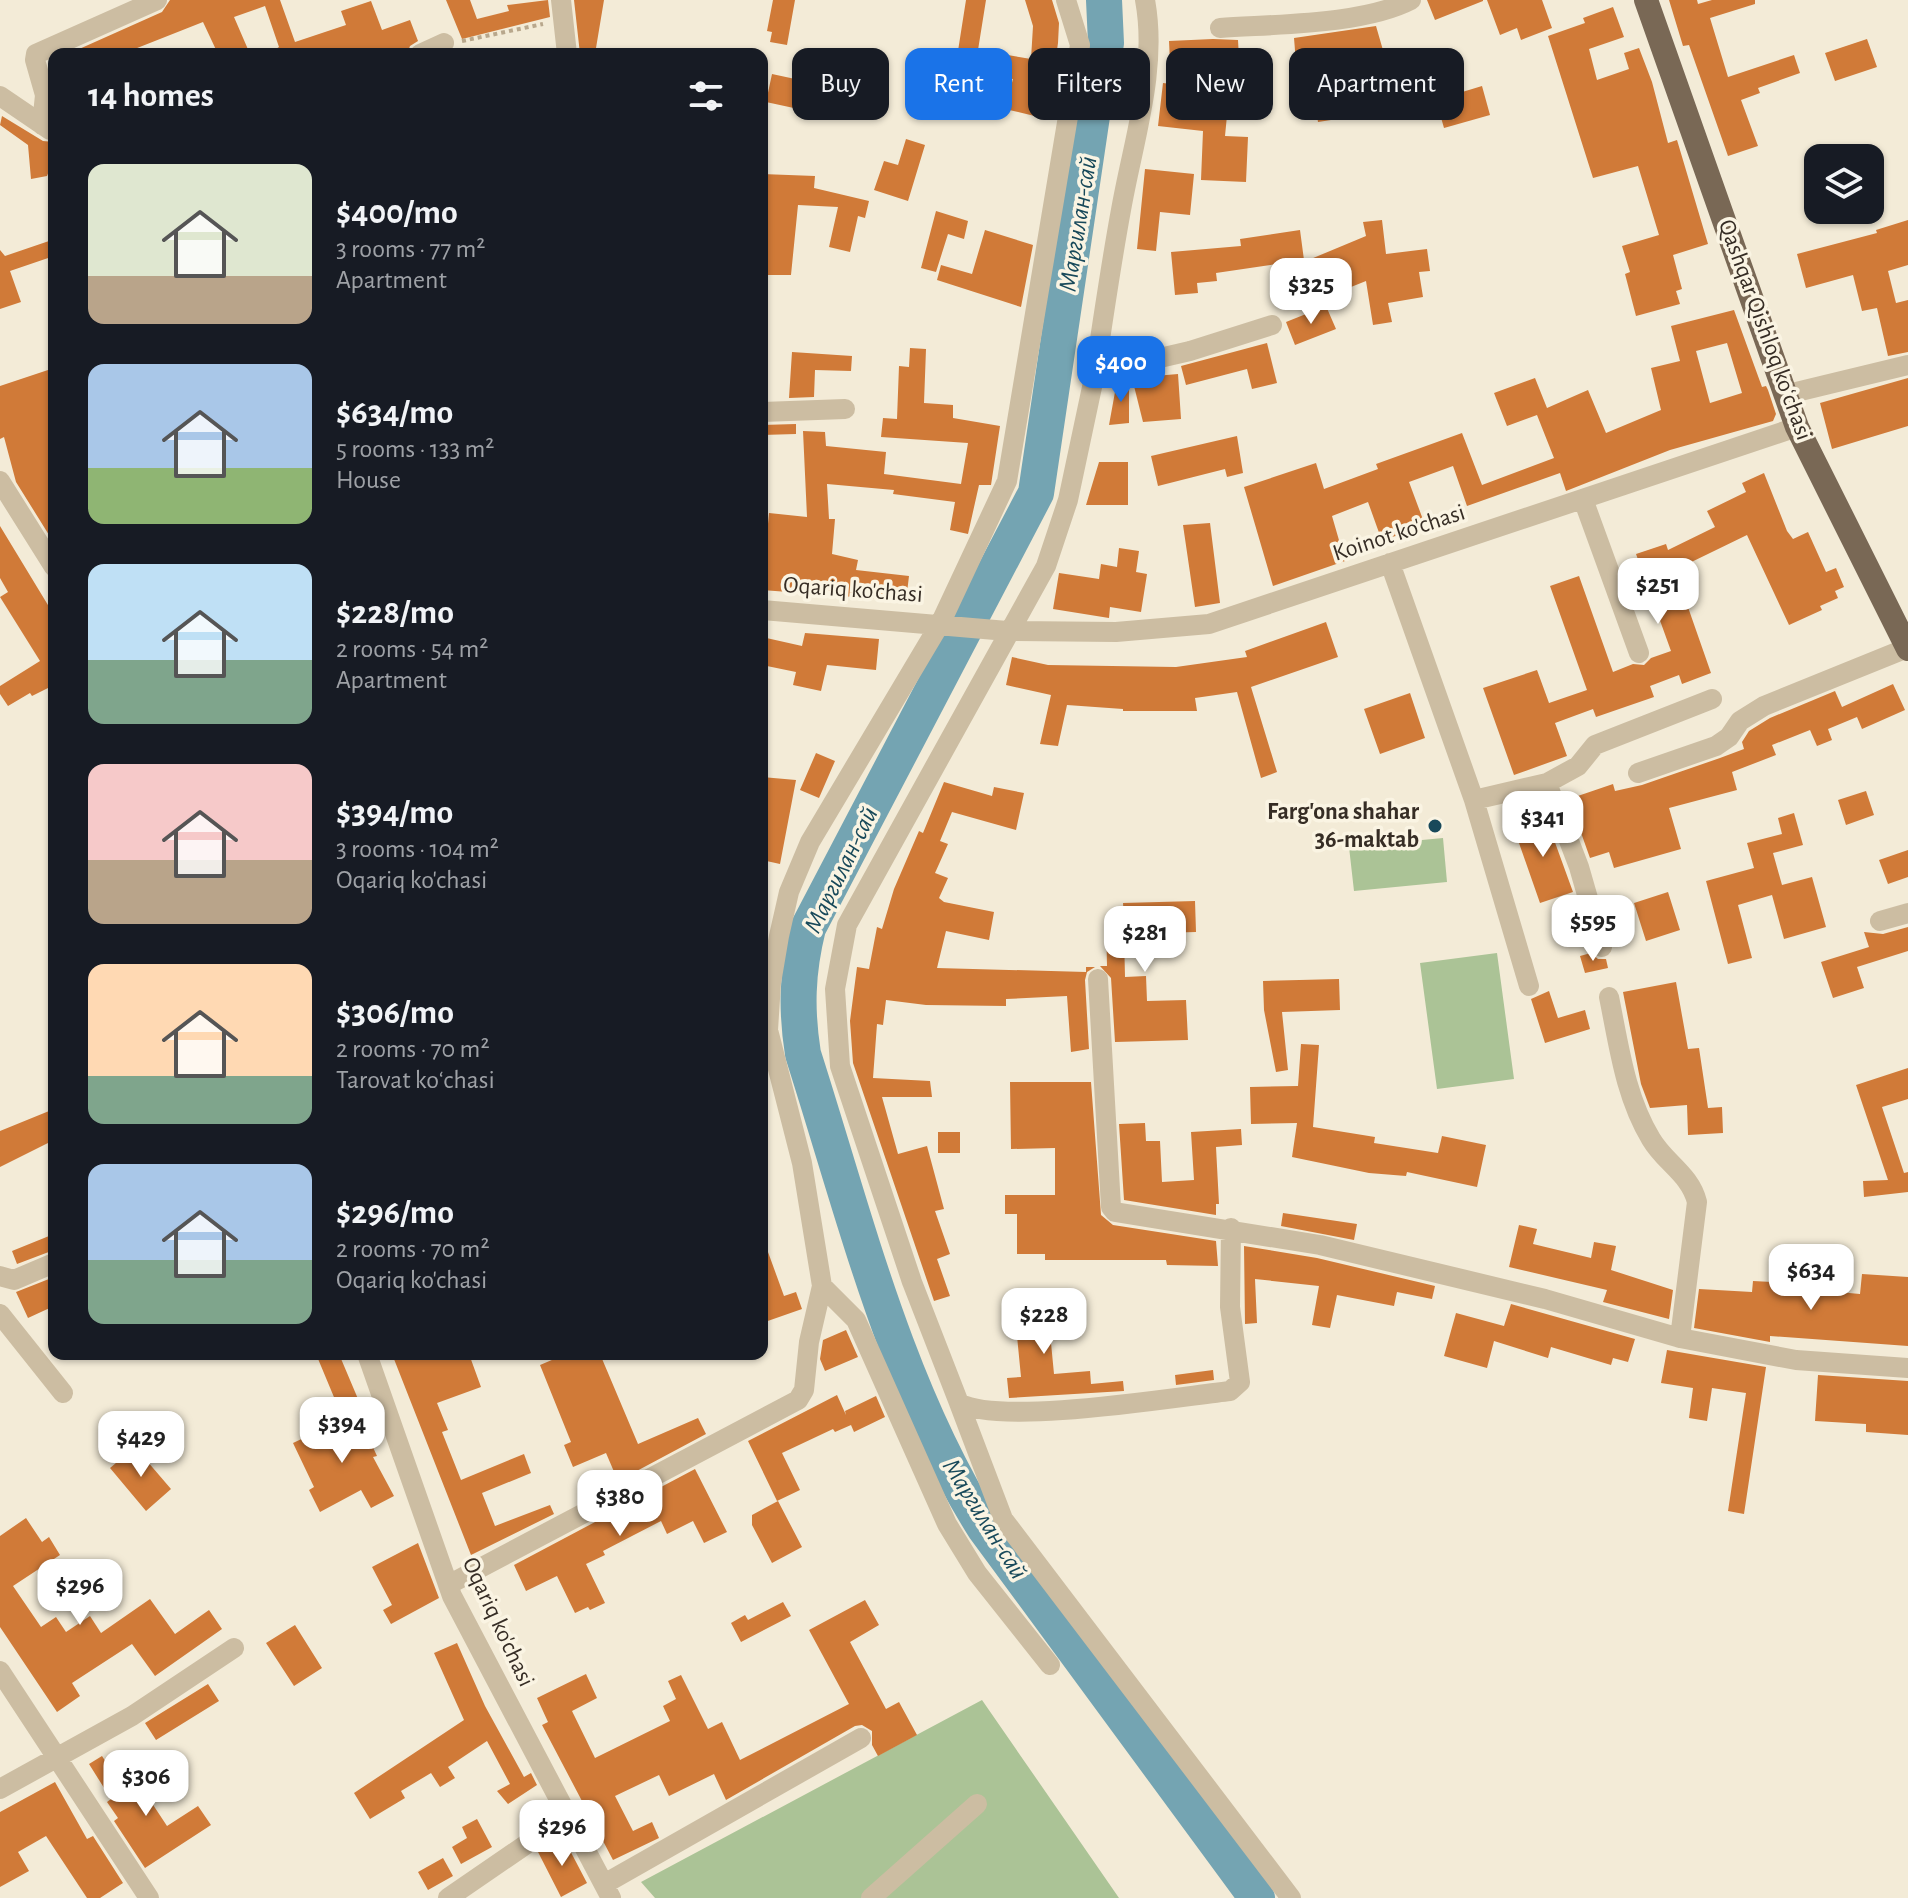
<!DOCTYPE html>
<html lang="en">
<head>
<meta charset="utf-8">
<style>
  :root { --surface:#171b24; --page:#242831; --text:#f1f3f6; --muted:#9ea1a6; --accent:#1a73e8 }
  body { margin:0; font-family:"Alegreya Sans",sans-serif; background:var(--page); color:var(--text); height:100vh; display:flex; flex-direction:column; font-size:30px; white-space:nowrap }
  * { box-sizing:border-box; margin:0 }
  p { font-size:26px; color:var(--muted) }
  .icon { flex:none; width:44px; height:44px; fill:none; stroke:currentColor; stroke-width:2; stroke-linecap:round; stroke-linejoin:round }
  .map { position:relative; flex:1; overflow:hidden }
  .details { position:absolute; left:48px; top:48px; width:720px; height:1312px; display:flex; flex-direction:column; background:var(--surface); border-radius:16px; box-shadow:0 2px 6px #0004 }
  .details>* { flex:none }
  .hud { position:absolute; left:792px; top:48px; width:760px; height:72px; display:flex; gap:16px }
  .buttons { position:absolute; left:1804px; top:144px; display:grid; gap:16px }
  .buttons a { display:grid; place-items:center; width:80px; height:80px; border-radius:16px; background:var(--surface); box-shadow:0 2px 6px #0004; font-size:40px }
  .price { position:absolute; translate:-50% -68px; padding:0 18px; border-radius:16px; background:#fff; color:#222; font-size:26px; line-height:52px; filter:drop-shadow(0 2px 4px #0008) }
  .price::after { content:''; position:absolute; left:50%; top:48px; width:24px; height:18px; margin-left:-12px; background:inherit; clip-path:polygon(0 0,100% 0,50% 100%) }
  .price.current { background:var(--accent); color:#fff }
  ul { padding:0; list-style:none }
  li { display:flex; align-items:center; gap:24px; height:200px; padding:0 40px }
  li span { display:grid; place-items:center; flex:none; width:224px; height:160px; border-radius:16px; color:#555 }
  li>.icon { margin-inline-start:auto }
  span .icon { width:96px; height:96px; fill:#fffc; stroke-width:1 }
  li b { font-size:34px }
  h2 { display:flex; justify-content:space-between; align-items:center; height:96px; padding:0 40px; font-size:34px }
  .tag { padding:0 28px; border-radius:16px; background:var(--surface); box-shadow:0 2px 6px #0004; font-size:28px; line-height:72px }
  .tag.current { background:var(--accent); color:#fff }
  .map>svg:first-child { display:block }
  .green { fill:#abc396 }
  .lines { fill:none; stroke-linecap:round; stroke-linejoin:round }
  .river { stroke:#74a4b2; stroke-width:36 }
  .building { fill:#d07a38; fill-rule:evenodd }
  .path { stroke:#b8a78c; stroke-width:4; stroke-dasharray:4 4; stroke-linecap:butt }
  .minor { stroke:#ccbda2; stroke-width:20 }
  .major { stroke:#796855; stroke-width:24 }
  .poi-dot { fill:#18495a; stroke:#faf4e3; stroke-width:3 }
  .labels { text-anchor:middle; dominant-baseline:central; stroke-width:7; stroke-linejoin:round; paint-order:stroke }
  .street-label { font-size:24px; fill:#362d25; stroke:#faf4e3 }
  .poi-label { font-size:24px; font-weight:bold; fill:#362d25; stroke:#faf4e3; text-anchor:end }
  .water-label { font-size:26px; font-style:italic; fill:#18495a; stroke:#faf4e3 }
</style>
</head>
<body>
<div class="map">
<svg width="1908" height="1898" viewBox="0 0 1908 1898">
  <rect width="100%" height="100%" fill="#f3ebd7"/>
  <!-- green -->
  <path class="green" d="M1443,838l4,44 -93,9 -5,-44z
    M1497,953l17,126 -77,10 -17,-126z
    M982,1700l137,198h-464l-14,-16z"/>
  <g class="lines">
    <!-- river -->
    <path class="river" d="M1104,0l2,43 -13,66 -57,384 -228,435c-11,44 -12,82 -5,126 51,159 92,331 181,473l273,371"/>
  </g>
  <!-- building -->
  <path class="building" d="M170,0h110l15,42 51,-17 -5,-14 30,-10 11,29 28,-10 8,21 -8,5 -3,8h-139l11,-7 -14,-41 -31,11 16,37h-32l-15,-32 -81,32h-54l94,-42z
    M446,0h24l7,19 32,-8 -2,-6 41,-5 2,17 -88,22z
    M574,0h30l-9,54h-15z
    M773,0h22l-8,45 -17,-3 2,-10 -5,-1z
    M966,0h20l-8,50 53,9 2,-33 -8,-26h27l7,23 -1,20 -11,76 -42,-10 8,-30 -58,-9z
    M1427,0h56v1l-48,19z
    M1487,0h55l10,28 -31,12 -4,-12 -17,7z
    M1669,0h28l1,4 14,-4h43v4l-45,14 18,59 66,-22 6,18 -42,15 2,5 -19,7 17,46 -30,10 -39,-111 -6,1z
    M1613,7l11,30 -35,12 8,31 32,-11 -5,-16 15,-5 13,34 16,61 9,-3 31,104 -35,11 9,34 -6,2 4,13 -44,12 -11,-42 5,-2 -8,-26 37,-11 -21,-69 -45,12 -45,-142 37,-13 -2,-5z
    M1376,26l13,45 12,-4 6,20 -41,12 4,15 -52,8 -8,-49 -13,2 -3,-37z
    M1213,39l25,1 3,55h-12l-4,41 23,1 -2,45 -45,-2 2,-49 -45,-5 5,-43 8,1 -2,-43z
    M1867,39l10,28 -42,14 -10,-28z
    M772,74l37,8 -6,28 -37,-8z
    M1482,86l8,29 -46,13 -8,-28z
    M2,116l41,25 11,1v31l-5,-2 -2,5 -16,3 -3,-34 -28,-20z
    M906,139l19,6 -17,56 -34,-11 10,-29 14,4z
    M1145,169l49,5 -4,41 -30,-3 -4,39 -19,-2z
    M762,174l53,2 -1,12 55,13 -4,17 -7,-2 -8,36 -21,-5 9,-40 -40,-2 -7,70h-29z
    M936,211l32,10 -4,18 -16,-5 -12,38 -15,-4z
    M1382,220l4,34 41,-5 3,22 -11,1 4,25 -35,6 4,19 -19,3 -7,-44 -45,18 -15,-38 60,-25 -3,-14z
    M1908,220v45l-20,6 8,32 12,-3v52l-20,4 -11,-48 -15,3 -9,-36 -47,13 -9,-34 80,-21 -1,-3z
    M985,230l48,15 -12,62 -84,-27 4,-15 31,9z
    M1300,230l4,30 -88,13 1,8 -20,2 1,10 -23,2 -4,-43 70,-6 -1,-7z
    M49,241l5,15 -44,15 11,31 -21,7v-59l5,6z
    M1326,306l10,23 -41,16 -9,-23z
    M1734,310l28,77 4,-1 2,4 8,24 -3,7 -103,29 -104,41 -6,-18 -93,33 -14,-40 -44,16 16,43 -43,16 -14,-39 -36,14 13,45 -72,25 -29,-99 72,-24 8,26 54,-20 -2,-5 86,-31 20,52 72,-27 -17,-43 -30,11 -13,-33 41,-15 12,30 41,-18 18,43 55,-23 -10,-42 29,-7 -9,-35zM1727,343l15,50 -32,10 -14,-52z
    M1267,343l10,40 -25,6 -5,-20 -61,16 -5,-19z
    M910,348l16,1 -2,54 29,2v13l47,8 -9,59h-12l-11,49 -18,-4 5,-28 -62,-8 1,-4 -67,-6 2,35h6l-3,35 26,6 -2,10 53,6 -3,25 -144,-11v-46l4,1 3,-32 38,4 -4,-86 22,1 1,14 60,6 -2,22 77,10 7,-41 -87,-6 2,-19 14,1 2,-53 10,1z
    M792,352l60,4 -1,15 -36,-1 -1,27 -25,1z
    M54,368v175l-38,-61 -12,-45 -4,2v-53z
    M1178,374l3,45 -38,3 -11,-44z
    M1129,378v45l-20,2 8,-44z
    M1908,378v48l-76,23 -12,-46z
    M796,424v10l-34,1v-10z
    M1237,436l6,37 -16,4 -2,-8 -67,17 -7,-30z
    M1099,462h29v43h-42z
    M1764,473l23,58 6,8 15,-7 18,40 10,-4 8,19 -9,4 3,7 -18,8 2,4 -33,15 -42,-90 -72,35 36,103 -29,11 -3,-9 -29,11 4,11 -58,20 -3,-8 -38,14 12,33 -53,19 -31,-87 54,-18 12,33 38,-13 -37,-104 29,-10 34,96 20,-8 11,1 7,-7 20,-7 -35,-97 30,-10 2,6 47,-23 -8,-16 39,-19 -4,-9z
    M1210,523l10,80 -25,4 -12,-82z
    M0,526l54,89v70l-22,11 -2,-3 -22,13 -8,-12v-8l40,-25 -40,-64 8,-5 -8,-14z
    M1119,548l20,3 -3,21 11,2 -6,38 -31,-5 -1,11 -56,-9 6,-36 40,6 2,-15 16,3z
    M1326,622l12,35 -87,30 26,85 -16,6 -24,-86 -42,6 2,13h-74v-2l-56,-4 -9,41 -18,-2 11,-49 -45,-10 6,-28 36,8 128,2 71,-10 -2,-6z
    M805,633l74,6 -3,31 -49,-5 -6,26 -28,-6 3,-13 -34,-7v-28l40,9z
    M1893,684l12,26 -43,19 -5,-12 -29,12 4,11 -15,6 -7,-16 -38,15 4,10 -44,17 5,18 -68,18 12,41 -67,19 -5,-16 -19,6 -21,-59 44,-15 2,7 27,-6 78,-27 24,-9 -2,-7 7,-11 21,-13 65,-27 7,16z
    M1410,693l15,45 -45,16 -16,-45z
    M816,753l19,8 -16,37 -19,-8z
    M762,777l34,3 -16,84 -18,-4z
    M944,782l48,14 2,-9 30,6 -8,37 -64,-18 -12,29 8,3 -13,29 13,5 -9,20 5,4 50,10 -5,28 -43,-9 -9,37 149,4v-5h9l-8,5 -2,8 4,69 -18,3 -4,-56 -61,3v7l-80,-1 -40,-5 -3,25 -6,-1 -4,54 57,3 2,16h-50l16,57 29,-8 17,63 -9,2 15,43 -13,5 13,37 -16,5 -81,-238 -3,-42 7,-54 12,2 8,-42 5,2 12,-40 25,-58 4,2z
    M1866,791l8,24 -28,10 -8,-25z
    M1794,813l9,32 -30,8 9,32 30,-8 14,50 -42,12 -12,-44 -34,10 14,53 -24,6 -22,-83 48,-13 -7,-25 35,-9 -4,-16z
    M1545,815l28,77 -33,11 -27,-77z
    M1908,850v27l-20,7 -9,-24z
    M1668,892l12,38 -34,11 -12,-38z
    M1195,901l1,31 -72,2 1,43 21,-1 1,25 39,-1 2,40 -73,2 -4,-64 -11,-12h7l-1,-48h18l-1,-15z
    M1908,927v24l-51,16 7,21 -31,10 -12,-36 48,-15 -5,-15 19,2z
    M1591,953l7,6h8l2,9 -23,5 -5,-17z
    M1339,979l1,31 -58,2 6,58 -12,2 -12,-62 -1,-29z
    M1676,982l12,67 11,-1 9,60 14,-1 1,26 -35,2 -1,-30 -37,3 -9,-24 -18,-92z
    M1549,991l9,27 27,-8 5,19 -45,14 -14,-44z
    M1301,1044l18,1 -6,82 62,10 -1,6 64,10 4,-17 44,9 -9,42 -70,-15 -1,4 -37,-3 -77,-16 5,-34 -46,1 -1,-37 48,-1z
    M1908,1068v31l-26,8 22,66 4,-1v20l-44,5 -1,-16 25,-1 -32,-95z
    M1010,1082h81l10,133 12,10 103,16 2,25 -51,-1 -1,-5h-121v-6h-28v-40h-12v-19h50v-47l-44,1z
    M54,1109v31l-54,27v-36z
    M1145,1123l1,18h14l2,41 32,-2 -3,-48 50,-3 1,16 -26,2 3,57h-3v11l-92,-15 -5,-76z
    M938,1132h22v21h-22z
    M1283,1213l74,11 -3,16 -73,-14z
    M1519,1225l18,4 -4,15 58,14 3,-16 22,4 -5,24 62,20 -4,29 -66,-17 4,-12 -98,-23z
    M54,1234v16l-37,14 -5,-13z
    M764,1241l20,55 12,-4 6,17 -40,14z
    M1244,1246l73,12 118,28 -3,13 -35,-7 -3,14 -57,-11 -7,33 -18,-3 7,-39 -64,-7 2,44 -12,1z
    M1862,1274l46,3v69l-138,-10v6l-76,-14 5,-39 53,3 1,-11 19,1v4l88,8z
    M54,1277v29l-26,12 -12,-26z
    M1046,1291l8,83 36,-3 1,13 32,-3 1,10 -115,7 -2,-20 14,-1 -8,-82z
    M1511,1304l124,35 -7,23 -15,-4 -2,7 -60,-18 -3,11 -54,-17 -7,27 -43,-12 12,-43 48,13z
    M846,1330l12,27 -33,14 -5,-12 3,-19z
    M1667,1350l99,17 -22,147 -16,-3 18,-118 -34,-5 -5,33 -18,-3 4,-30 -32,-5z
    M316,1354h23l22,52 -20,8z
    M392,1354h77l12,33 -44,16 11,27 -6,2 19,48 63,-26 7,19 -49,20 13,33 55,-21 4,9 -83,41z
    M566,1354h34l38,90 60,-26 8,16 -88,47 -12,-28 -33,14 -9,-22 7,-3 -31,-77z
    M1213,1370l1,10 -38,5 -1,-10z
    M1818,1375l90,6v54l-42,-3v-8l-51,-3z
    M837,1395l9,20 -1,-4 31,-15 9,21 -31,15 -3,-7 -16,7 -2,-3 -51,24 18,37 -23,11 -29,-60z
    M357,1413l20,43 -4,1 21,39 -23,12 -10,-18 -41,22 -11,-22 5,-3 -21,-44z
    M135,1447l36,42 -25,22 -36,-43z
    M695,1469l32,63 -23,11 -11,-22 -26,13 -6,-13 -58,30 2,4 -19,9 19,39 -15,7 -2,-3 -13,6 -18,-37 -31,15 -12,-26z
    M778,1501l24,46 -30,16 -20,-38v-10z
    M26,1518l16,24 7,-5 11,18 -47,31 28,41 15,-10 10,15 24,-16 11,17 49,-34 25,35 34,-24 13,19 -67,47 -23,-32 -60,39 8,13 -23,16 -57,-85v-91z
    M418,1543l21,55 -48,26 -8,-14 9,-5 -20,-38z
    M865,1600l14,25 -29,17 36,67 13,-7 18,33 -39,21 -6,-11v-14l-10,-6 -7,1 -129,74 -12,-26 -45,22 -10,-21 -44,21 18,35 19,-9 7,16 -46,22 -71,-135 6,-3 -11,-24 49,-24 11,24 -25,13 23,47 75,-37 -7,-15 13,-7 -8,-18 13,-6 27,54 14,-7 18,38 109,-56 -40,-74z
    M783,1602l8,14 -50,26 -10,-19 14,-8 3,5z
    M295,1625l27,43 -28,18 -28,-43z
    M457,1643l28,63 39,71 7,-4 6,12 -29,19 -11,-13 13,-7 -23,-43 -39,26 7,11 -15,9 -9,-14 -30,18 4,7 -35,21 -16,-26 110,-73 -30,-67z
    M208,1684l11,17 -63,39 -11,-17z
    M102,1756l18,28 5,-3 4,7 9,-6 29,44 31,-20 13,19 -66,43 -31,-47 4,-3 -11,-16 4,-3 -22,-35z
    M55,1782l32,57 6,-3 30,47 -23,15h-13l-41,-62 -28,16 11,19 -29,16v-75z
    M477,1819l15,28 -31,17 -9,-17 15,-9 -5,-11z
    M564,1839l23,44 -26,14 -23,-45z
    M443,1858l10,18 -25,14 -10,-18z"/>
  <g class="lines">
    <!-- path -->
    <path class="path" d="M462,41l81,-17"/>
    <!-- minor -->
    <path class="minor" d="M561,0l6,54
      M1145,0c13,70 -12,141 -24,210 -10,54 -18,109 -26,163l95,-22 82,-26
      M1220,28c55,-4 143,-3 191,-28
      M420,54l24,-11
      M0,96l50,34
      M42,125l3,-30 -10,-35 1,-6 121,-54
      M1095,373l-27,127 -22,66 -199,359 -12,64 5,77 72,216 47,121c42,23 217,-6 271,-12l10,-9 -10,-75 1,-79
      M1788,394l120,-29
      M762,412l83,-3
      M0,481l54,86
      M1583,499l56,154
      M1390,563l84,237 55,186
      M762,610l245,21 109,1 93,-8 588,-197
      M1638,773l78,-27 13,-9 11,-16 24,-15 143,-58
      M1547,783l32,84 23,80
      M1474,800l73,-17 31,-17 17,-21 117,-46
      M1880,921l28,-8
      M1098,979l13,228 4,5 205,33 225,54 135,39 116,22 112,8
      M1609,997c10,49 16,99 42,142 14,24 39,35 46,63l-17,136
      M0,1276l14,4 40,-17
      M822,1286l34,34 91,204 30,49 73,92
      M0,1314l63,79
      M367,1354l85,242 159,302
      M959,1403l44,116 288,379
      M448,1585l350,-185 6,-10 5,-48 13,-56 -20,-123 -34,-133 3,-47 8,-47 10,-44 21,-50 131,-220 66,-141 73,-436 -14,-45
      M0,1671l149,227
      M0,1789l132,-73 102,-68
      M606,1883l255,-145
      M448,1898l118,-81
      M871,1898l106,-94"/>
    <!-- major -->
    <path class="major" d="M1646,0l151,427 111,222"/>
  </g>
  <!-- markers -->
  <circle class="poi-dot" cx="1435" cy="826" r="8"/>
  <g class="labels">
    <!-- street labels -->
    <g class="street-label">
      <text transform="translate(1765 330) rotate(70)">Qashqar Qishloq koʻchasi</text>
      <text transform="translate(1399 533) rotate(-18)">Koinot ko'chasi</text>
      <text transform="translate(853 590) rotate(4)">Oqariq ko'chasi</text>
      <text transform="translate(498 1622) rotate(65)">Oqariq ko'chasi</text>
    </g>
    <!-- poi labels -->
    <g class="poi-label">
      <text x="1419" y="812">Farg'ona shahar<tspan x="1419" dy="28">36-maktab</tspan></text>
    </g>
    <!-- water labels -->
    <g class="water-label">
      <text transform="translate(1078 224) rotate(-81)">Маргилан-сай</text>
      <text transform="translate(841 870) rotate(-64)">Маргилан-сай</text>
      <text transform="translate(985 1519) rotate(58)">Маргилан-сай</text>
    </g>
  </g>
</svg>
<div class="buttons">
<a><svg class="icon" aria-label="layers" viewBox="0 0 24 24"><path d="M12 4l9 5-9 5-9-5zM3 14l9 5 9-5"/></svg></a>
</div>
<b class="price" style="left:1311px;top:326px">$325</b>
<b class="price current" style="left:1121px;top:404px">$400</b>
<b class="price" style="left:1658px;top:626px">$251</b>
<b class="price" style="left:1543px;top:859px">$341</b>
<b class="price" style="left:1593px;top:963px">$595</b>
<b class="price" style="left:1145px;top:974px">$281</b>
<b class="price" style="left:1811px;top:1312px">$634</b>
<b class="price" style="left:1044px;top:1356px">$228</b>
<b class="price" style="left:342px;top:1465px">$394</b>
<b class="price" style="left:141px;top:1479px">$429</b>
<b class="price" style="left:620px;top:1538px">$380</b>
<b class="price" style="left:80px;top:1627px">$296</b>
<b class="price" style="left:146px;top:1818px">$306</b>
<b class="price" style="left:562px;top:1868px">$296</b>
<div class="hud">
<a class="tag">Buy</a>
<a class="tag current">Rent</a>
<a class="tag">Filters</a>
<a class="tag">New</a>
<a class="tag">Apartment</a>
</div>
<section class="details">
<h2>14 homes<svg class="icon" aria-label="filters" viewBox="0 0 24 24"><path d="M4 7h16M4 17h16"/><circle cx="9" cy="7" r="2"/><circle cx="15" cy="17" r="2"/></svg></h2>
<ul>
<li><span style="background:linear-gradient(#dfe7d0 70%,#b9a48a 0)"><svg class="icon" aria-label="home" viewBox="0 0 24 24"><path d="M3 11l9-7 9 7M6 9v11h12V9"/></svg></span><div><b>$400/mo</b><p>3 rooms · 77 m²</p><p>Apartment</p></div></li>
<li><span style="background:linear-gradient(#a9c7e8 65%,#8fb573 0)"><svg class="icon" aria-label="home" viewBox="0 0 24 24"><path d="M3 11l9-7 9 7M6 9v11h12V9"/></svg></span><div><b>$634/mo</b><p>5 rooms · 133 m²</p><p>House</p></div></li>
<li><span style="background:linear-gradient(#bfe0f5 60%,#7fa58c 0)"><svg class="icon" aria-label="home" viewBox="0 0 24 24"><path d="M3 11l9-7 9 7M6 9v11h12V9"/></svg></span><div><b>$228/mo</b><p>2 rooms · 54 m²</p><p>Apartment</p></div></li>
<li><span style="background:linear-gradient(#f6c9c9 60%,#b9a48a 0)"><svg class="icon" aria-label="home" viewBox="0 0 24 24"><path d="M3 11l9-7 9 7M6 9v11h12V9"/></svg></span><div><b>$394/mo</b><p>3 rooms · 104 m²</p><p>Oqariq ko'chasi</p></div></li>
<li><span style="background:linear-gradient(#ffd9b3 70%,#7fa58c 0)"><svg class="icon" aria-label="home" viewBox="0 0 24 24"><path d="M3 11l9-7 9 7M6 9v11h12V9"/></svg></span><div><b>$306/mo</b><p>2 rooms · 70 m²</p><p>Tarovat koʻchasi</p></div></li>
<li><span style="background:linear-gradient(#a9c7e8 60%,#7fa58c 0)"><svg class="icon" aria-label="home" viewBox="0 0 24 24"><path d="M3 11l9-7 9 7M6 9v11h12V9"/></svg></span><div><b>$296/mo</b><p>2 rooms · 70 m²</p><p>Oqariq ko'chasi</p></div></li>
</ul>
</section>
</div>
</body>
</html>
